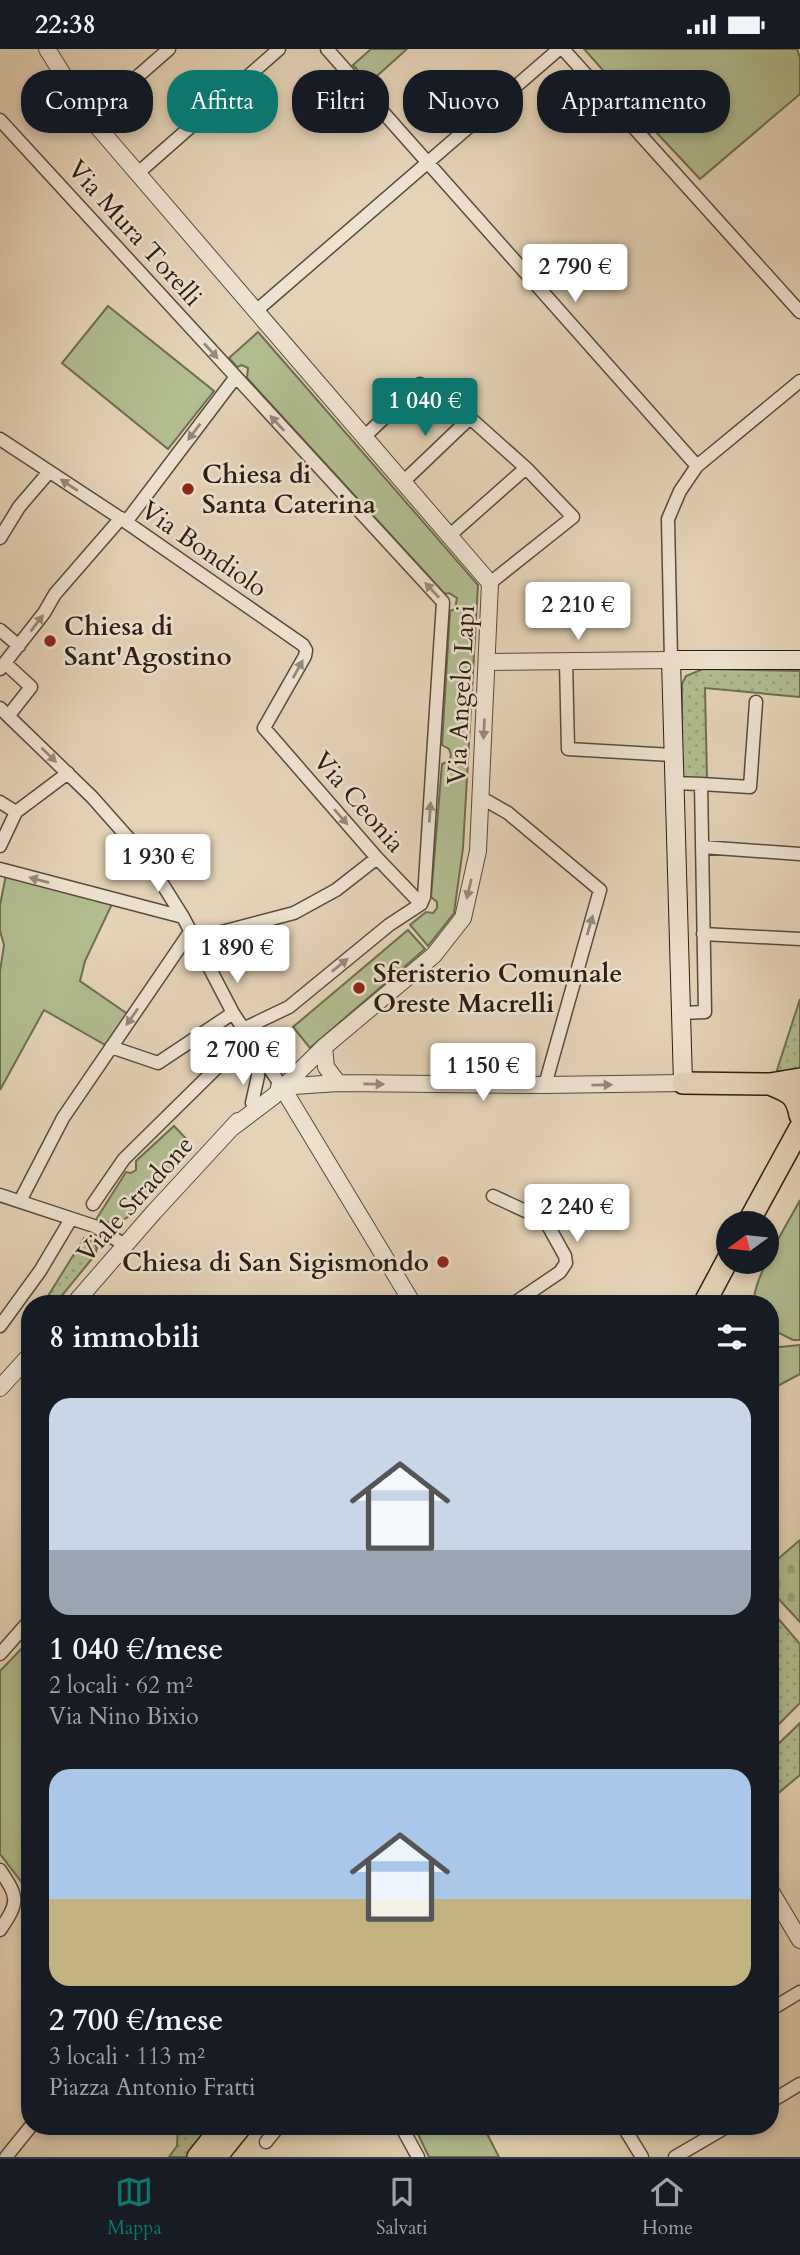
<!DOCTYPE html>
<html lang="it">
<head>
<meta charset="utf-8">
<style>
  :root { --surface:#171b24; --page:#242831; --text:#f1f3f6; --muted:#9ea1a6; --line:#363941; --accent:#0f766e }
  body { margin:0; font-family:Cardo,serif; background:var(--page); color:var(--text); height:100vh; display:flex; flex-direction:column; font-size:26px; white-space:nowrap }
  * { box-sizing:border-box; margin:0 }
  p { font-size:23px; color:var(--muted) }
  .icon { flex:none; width:38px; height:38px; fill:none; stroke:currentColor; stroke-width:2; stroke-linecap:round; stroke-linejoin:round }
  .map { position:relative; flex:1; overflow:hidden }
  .details { position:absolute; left:21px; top:1246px; width:758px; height:840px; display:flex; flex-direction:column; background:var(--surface); border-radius:28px; box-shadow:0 4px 10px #0003 }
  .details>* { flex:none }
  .hud { position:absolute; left:21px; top:21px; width:760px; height:63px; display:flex; gap:14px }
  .needle { width:46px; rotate:255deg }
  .controls { position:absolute; left:716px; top:1162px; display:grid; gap:14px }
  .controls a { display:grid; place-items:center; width:63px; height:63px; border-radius:50%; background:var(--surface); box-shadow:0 4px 10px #0003; font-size:35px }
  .price { position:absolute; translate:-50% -60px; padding:0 16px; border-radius:7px; background:#fff; color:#222; font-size:23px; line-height:46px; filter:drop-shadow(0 2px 4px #0008) }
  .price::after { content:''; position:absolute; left:50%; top:42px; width:21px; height:16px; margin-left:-10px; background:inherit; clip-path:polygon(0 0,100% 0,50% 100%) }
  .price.on { background:var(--accent); color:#fff }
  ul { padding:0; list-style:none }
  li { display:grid; align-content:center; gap:14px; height:371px; padding:0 28px }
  li span { display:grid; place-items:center; height:217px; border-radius:21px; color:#555 }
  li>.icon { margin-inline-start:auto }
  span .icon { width:126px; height:126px; fill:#fffc; stroke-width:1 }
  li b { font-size:30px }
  h2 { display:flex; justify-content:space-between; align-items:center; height:84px; padding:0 28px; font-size:30px }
  .tag { padding:0 24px; border-radius:28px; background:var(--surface); box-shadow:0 4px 10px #0003; font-size:24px; line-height:63px }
  .tag.on { background:var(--accent); color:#fff }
  .status { display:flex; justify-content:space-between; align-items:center; height:49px; padding:0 35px; background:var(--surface); direction:ltr }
  .status svg { height:19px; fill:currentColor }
  .menu { display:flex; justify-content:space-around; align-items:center; height:98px; border-top:2px solid var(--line); background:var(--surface); font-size:19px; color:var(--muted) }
  .menu a { display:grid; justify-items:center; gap:4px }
  .menu .on { color:var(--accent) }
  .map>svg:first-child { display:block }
  .grass { fill:url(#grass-dots); stroke:#6e6e51; stroke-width:2 }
  .cemetery { fill:url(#cemetery-stones); stroke:#6e6e51; stroke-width:2 }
  .park { fill:#b2bd90; stroke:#6e6e51; stroke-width:2 }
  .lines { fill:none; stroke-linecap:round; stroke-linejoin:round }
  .minor-casing { stroke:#594b3b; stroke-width:15 }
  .tertiary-casing { stroke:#594b3b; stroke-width:18 }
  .secondary-casing { stroke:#2a1e12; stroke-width:20 }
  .primary-casing { stroke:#2a1e12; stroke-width:24 }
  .minor { stroke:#eee2d0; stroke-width:12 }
  .tertiary { stroke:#eee2d0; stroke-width:16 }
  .secondary { stroke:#eee2d0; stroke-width:18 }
  .primary { stroke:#e5d3b7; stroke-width:21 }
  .oneway { fill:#968a7a }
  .poi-dot { fill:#8f2418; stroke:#eee2d0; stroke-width:2.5 }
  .labels { text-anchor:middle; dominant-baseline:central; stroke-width:5; stroke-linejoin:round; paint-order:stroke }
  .street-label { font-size:26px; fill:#2a1e12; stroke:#eee2d0 }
  .poi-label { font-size:26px; font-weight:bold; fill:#2a1e12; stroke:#eee2d0; text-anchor:start }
</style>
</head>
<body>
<div class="status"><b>22:38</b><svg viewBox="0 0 49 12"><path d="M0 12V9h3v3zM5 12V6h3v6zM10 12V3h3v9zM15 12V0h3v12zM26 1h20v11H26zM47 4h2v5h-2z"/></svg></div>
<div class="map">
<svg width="800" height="2108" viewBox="0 0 800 2108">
  <defs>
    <pattern id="grass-dots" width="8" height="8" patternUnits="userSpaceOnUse" patternTransform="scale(1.75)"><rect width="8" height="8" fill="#b2bd90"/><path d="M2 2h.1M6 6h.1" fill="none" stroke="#99a27b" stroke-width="1.8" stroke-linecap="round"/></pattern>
    <pattern id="cemetery-stones" width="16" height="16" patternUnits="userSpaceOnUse" patternTransform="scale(1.75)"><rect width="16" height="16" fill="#b2bd90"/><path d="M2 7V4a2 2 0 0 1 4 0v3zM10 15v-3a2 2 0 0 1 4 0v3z" fill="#99a27b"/></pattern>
  </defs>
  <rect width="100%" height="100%" fill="#e5d3b7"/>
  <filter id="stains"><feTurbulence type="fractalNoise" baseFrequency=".00286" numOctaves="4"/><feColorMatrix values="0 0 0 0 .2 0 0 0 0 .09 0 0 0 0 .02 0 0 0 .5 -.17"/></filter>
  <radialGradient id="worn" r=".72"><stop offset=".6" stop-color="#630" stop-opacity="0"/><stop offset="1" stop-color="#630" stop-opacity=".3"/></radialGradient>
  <!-- grass -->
  <path class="grass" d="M703,620l97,2v26l-95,-9 2,91 -25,-2v-93l4,-8z
    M800,950v72l-15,3 -8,-4z
    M84,1189l10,5 3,5 -2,7 -40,49h-12z
    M770,1560l30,35v59l-30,30 2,-72z
    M800,1674v52l-30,25v-48z
    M178,2077h35l-25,31h-19l8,-11z"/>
  <!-- cemetery -->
  <path class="cemetery" d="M800,1491v82l-26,-28 -3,-29z"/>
  <!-- park -->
  <path class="park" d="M371,0h36l-38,34 -16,-18z
    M584,0h213l3,9v36l-100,85 -45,-48 -6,2 -43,-48 4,-7z
    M108,257l106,85 -46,58 -106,-86z
    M258,283l220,253 -15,263 -9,65 -26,33 -18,-21 16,-13 7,1 4,-5v-6l-6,-5 11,-133 7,-3 2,-6 -2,-6 -7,-4 8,-134 5,-2 2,-11 -8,-5 -4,1 -198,-216 1,-10 -6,-3 -5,2 -8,-9z
    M6,826l107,27 -28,59 -5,20 49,34 -22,31 -63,-36 -44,80v-119l4,-26 -4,-14v-26z
    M408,881l17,19 -115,99 -17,-21z
    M174,1077l18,19 -64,72c-13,9 -18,7 -31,1l29,-46 5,1 5,-3v-9z
    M800,1151v140h-7l-20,-10 -3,-3v-23h-16c-3,-23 34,-81 46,-104z
    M800,1296v29l-30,16v-42z
    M26,1595l4,2v247l-30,-39v-183z
    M414,2077h69l16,31h-70z"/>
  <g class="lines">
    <!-- minor casing -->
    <g class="minor-casing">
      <path id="minor" d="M327,0l370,417
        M563,0l237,263
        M90,69l79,-69
        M0,71l443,482 -19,295 -3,7 -32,21 -100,82 -46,22
        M138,124l141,-124
        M257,261l302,-261
        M364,388l56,-53
        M0,390l126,83 177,123 3,5 -1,6 -41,72 113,130 44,46
        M403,433l67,-64 56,50 -76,67
        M126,473l109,-144
        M0,489l19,-31 30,-35
        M490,534l83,-66 -47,-49
        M0,581l19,16
        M671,611l-3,-141 12,-28 17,-25 103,-85
        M566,612l2,88 104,6
        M5,614l26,24 -22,28
        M0,620l44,-56 11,-19 66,-76
        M0,659l92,89 54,61 37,59 50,96 49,74
        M674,734l27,1 4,228 -24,1
        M701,735l49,3 6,-85
        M480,748l28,16 92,77 -55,195
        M0,753l16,10
        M0,797l16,-34 52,-39
        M702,798l98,7
        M0,820l183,48
        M703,885l97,5
        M195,890l99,-26 42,-23 41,-32
        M111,998l47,16 75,-50
        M252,1054l6,-27 -2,-26
        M0,1146l94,31 31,19
        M493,1147l52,24 20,36 1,7 -6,9 -47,32
        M20,1152l43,-83 127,-186
        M93,1155l31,-45 124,-122
        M0,1277l40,-55 31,-52
        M0,1605l30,-34
        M0,1821c19,28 19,32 0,60
        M770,1961l30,-18
        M770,2053l30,-18
        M401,2077l17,31
        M623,2077l19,31
        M266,2093l13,-16
        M6,2108l25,-31
        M675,2108l53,-31"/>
    </g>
    <!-- tertiary casing -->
    <g class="tertiary-casing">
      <path id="tertiary" d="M47,0l43,69 400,465 -12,268 -15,67 -29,37 -110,92 -50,49 -41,31
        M487,613l184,-2
        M324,998l2,20 12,16
        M279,1038l59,-4 207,2 138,-2
        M282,1038l131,217
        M74,1255l80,-92 84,-91
        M0,1339l30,-33
        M770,1841l30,50"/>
    </g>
    <!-- secondary casing -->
    <g class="secondary-casing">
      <path id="secondary" d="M683,1034l-12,-423h129"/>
    </g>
    <!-- primary casing -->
    <g class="primary-casing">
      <path id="primary" d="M683,1034l87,1 30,-5
        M770,1035c19,8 26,10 30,31
        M748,1174l52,-95
        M704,1255l24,-45
        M198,2108l21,-26
        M216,2108l25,-31"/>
    </g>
    <!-- minor -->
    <use href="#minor" class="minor"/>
    <!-- tertiary -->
    <use href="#tertiary" class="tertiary"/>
    <!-- secondary -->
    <use href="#secondary" class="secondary"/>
    <!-- primary -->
    <use href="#primary" class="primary"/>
  </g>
  <!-- one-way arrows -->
  <defs><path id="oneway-solid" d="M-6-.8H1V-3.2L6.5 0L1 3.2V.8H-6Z" transform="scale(1.75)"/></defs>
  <g class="oneway">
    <use href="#oneway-solid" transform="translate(211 302) rotate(48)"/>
    <use href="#oneway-solid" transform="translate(277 374) rotate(-133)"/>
    <use href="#oneway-solid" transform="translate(194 383) rotate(127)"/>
    <use href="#oneway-solid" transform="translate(69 436) rotate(-147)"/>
    <use href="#oneway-solid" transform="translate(432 541) rotate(-133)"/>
    <use href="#oneway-solid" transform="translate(37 574) rotate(-53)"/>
    <use href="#oneway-solid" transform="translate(298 620) rotate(-61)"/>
    <use href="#oneway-solid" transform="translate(484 680) rotate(93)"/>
    <use href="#oneway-solid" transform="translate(49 706) rotate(44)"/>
    <use href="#oneway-solid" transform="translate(430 763) rotate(-86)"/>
    <use href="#oneway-solid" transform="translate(341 768) rotate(49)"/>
    <use href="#oneway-solid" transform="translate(39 831) rotate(-165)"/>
    <use href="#oneway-solid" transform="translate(469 840) rotate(103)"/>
    <use href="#oneway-solid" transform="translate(590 876) rotate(-74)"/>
    <use href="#oneway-solid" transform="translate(340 916) rotate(-39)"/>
    <use href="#oneway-solid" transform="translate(132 968) rotate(125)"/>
    <use href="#oneway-solid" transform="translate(374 1035) rotate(1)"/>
    <use href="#oneway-solid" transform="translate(602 1036) rotate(-1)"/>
  </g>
  <!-- markers -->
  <g class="poi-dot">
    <circle cx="188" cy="440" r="7"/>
    <circle cx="50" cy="592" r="7"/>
    <circle cx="359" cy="939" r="7"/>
    <circle cx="443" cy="1213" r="7"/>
  </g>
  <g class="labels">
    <!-- street labels -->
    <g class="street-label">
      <text transform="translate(135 184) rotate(48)">Via Mura Torelli</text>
      <text transform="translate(204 500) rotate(35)">Via Bondiolo</text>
      <text transform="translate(461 646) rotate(-87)">Via Angelo Lapi</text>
      <text transform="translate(359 753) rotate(49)">Via Ceonia</text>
      <text transform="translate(135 1150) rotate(-48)">Viale Stradone</text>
    </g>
    <!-- poi labels -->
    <g class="poi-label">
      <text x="202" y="425">Chiesa di<tspan x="202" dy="30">Santa Caterina</tspan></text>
      <text x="64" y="577">Chiesa di<tspan x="64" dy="30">Sant'Agostino</tspan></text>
      <text x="373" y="924">Sferisterio Comunale<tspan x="373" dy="30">Oreste Macrelli</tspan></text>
      <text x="429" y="1213" text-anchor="end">Chiesa di San Sigismondo</text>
    </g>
  </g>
  <rect width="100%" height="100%" filter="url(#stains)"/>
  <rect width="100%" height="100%" fill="url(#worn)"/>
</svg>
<div class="controls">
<a><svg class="needle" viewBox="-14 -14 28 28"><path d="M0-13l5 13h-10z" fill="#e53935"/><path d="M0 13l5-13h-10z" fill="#9ea1a6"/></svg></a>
</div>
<b class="price" style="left:575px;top:255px">2 790 €</b>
<b class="price on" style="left:425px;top:389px">1 040 €</b>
<b class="price" style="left:578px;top:593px">2 210 €</b>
<b class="price" style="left:158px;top:845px">1 930 €</b>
<b class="price" style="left:237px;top:936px">1 890 €</b>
<b class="price" style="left:243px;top:1038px">2 700 €</b>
<b class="price" style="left:483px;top:1054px">1 150 €</b>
<b class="price" style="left:577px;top:1195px">2 240 €</b>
<div class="hud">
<a class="tag">Compra</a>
<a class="tag on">Affitta</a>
<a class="tag">Filtri</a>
<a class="tag">Nuovo</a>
<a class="tag">Appartamento</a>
</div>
<section class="details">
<h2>8 immobili<svg class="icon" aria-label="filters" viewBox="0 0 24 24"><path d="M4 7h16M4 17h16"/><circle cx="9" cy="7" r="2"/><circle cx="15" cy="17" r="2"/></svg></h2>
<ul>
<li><span style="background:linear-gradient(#c9d6e8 70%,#9aa5b1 0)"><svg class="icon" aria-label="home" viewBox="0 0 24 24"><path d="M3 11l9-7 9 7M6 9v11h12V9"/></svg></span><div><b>1 040 €/mese</b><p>2 locali · 62 m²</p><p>Via Nino Bixio</p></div></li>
<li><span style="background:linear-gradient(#a9c7e8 60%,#c2b280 0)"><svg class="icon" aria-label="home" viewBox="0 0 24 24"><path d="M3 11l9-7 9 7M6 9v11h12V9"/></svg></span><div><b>2 700 €/mese</b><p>3 locali · 113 m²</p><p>Piazza Antonio Fratti</p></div></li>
</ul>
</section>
</div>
<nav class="menu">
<a class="on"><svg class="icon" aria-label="map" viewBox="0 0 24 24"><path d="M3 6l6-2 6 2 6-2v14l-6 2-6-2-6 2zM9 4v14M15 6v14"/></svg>Mappa</a>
<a><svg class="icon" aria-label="saved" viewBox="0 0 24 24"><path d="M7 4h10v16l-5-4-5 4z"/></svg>Salvati</a>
<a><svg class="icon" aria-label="home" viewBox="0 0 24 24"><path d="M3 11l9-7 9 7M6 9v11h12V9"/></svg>Home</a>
</nav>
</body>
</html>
